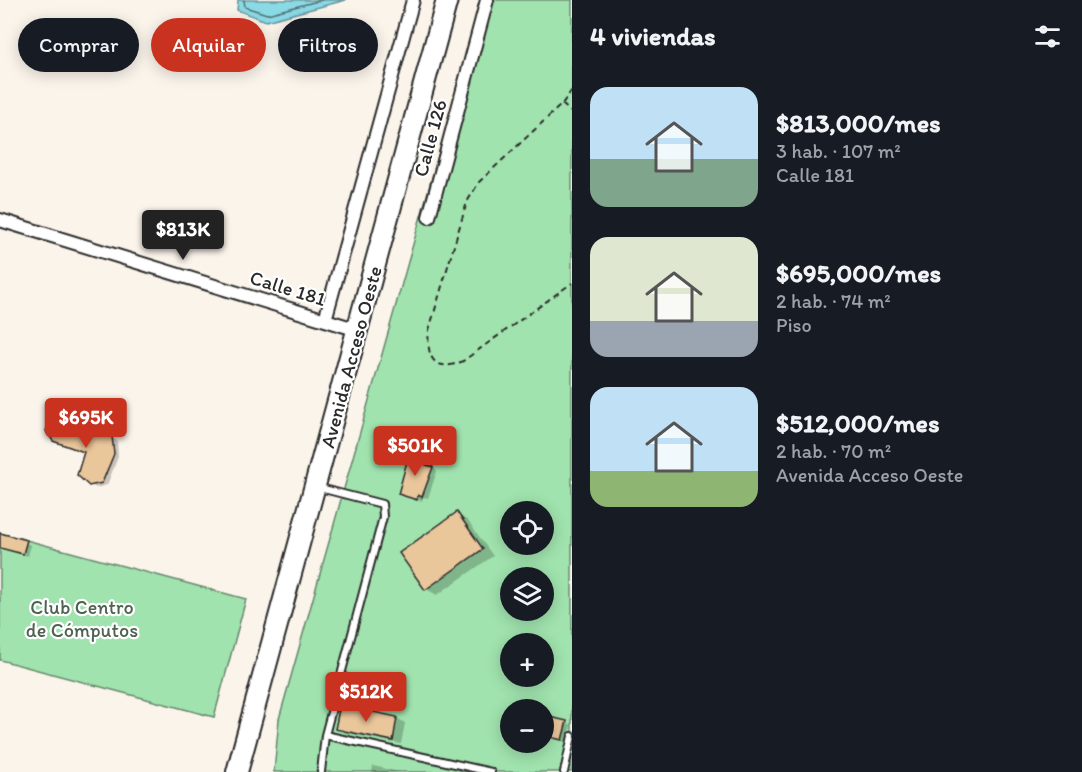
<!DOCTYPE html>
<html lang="es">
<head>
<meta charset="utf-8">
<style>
  :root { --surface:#171b24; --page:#242831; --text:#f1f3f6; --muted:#9ea1a6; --accent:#c8321e }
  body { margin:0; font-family:Itim,sans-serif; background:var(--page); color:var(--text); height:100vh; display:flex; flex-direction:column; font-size:22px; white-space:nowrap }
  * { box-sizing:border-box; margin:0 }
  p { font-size:20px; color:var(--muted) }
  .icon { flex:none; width:33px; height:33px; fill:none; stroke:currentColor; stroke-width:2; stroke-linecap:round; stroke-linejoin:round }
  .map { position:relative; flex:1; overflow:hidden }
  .sheet { display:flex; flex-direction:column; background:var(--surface); width:510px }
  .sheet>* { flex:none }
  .top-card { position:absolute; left:18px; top:18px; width:464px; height:54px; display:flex; gap:12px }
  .controls { position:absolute; left:500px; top:501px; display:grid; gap:12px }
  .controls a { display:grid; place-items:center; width:54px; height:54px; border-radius:50%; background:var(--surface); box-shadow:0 3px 15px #0003; font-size:30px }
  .price { position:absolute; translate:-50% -51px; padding:0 14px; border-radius:6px; background:var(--accent); color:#fff; font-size:20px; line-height:39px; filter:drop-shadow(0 2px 3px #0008) }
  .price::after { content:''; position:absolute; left:50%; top:36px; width:18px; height:14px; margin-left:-9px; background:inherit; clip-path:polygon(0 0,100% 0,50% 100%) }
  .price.active { background:#222; color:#fff }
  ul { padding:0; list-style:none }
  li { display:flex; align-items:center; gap:18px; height:150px; padding:0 18px }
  li span { display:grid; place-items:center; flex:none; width:168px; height:120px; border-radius:18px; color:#555 }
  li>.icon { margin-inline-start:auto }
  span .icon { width:72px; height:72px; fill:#fffc; stroke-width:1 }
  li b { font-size:26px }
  h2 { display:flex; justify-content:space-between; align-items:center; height:72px; padding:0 18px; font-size:26px }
  .chip { padding:0 21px; border-radius:27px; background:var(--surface); box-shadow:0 3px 15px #0003; font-size:21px; line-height:54px }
  .chip.active { background:var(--accent); color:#fff }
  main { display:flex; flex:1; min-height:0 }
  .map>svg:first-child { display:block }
  .green { fill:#a0e3ae; stroke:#66876c; stroke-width:1.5; fill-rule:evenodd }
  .water { fill:#8adae6; stroke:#64949b; stroke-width:1.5 }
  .shadow { fill:#0003 }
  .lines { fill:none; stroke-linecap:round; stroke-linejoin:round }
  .shore { stroke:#517176; stroke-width:1.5 }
  .building { fill:#eac69b; stroke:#2b2b2b; stroke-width:1.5 }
  .service-casing { stroke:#2b2b2b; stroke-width:10 }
  .minor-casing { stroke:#2b2b2b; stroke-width:16 }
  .trunk-casing { stroke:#2b2b2b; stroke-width:24 }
  .path { stroke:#2b2b2b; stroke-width:2; stroke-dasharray:6 4.5; stroke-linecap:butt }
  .service { stroke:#fff; stroke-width:6 }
  .minor { stroke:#fff; stroke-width:12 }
  .trunk { stroke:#fff; stroke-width:20 }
  .labels { text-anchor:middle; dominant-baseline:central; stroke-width:4.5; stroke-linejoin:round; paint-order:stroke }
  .street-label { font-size:20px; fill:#2b2b2b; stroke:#fff }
  .park-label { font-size:20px; fill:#4e6252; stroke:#fff }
</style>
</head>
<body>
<main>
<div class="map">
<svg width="572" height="772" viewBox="0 0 572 772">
  <rect width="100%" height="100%" fill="#fbf4eb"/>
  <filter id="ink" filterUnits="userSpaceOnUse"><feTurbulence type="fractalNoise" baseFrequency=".0167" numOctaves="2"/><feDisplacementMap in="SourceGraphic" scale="12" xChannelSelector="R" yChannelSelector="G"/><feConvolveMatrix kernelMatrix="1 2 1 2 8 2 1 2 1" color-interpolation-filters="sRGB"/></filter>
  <g filter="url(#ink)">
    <!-- green -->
    <path class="green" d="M482,0h90v772h-298l5,-53zM510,512h33v32h-33zM510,578h33v32h-33zM510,644h33v32h-33zM510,710h33v32h-33z
      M0,533l246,66 -32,118 -214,-57z"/>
    <!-- water -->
    <path class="water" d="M238,0h108l-80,21 -29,-11z"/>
    <!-- shadow -->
    <path class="shadow" d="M101,432l16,9 1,16 -11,28 -11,3 -6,-4 2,-49z
      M427,461l10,10 -9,27 -5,-1 -1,4 -17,-5z
      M457,514l11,7 25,35 -56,39 -11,-6z
      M0,535l31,10 -3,11 -28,-8z
      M341,707l56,11 8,5 -4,21 -56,-11 -8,-5z
      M566,722l5,3 -4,17 -19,-6z
      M373,766l26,6h-27z"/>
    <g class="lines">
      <!-- shore -->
      <path class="shore" d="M244,0l1,7 22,7 55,-14"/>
    </g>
    <!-- building -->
    <path class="building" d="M60,420l32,13 9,-2 11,5 2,18 -12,29 -13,3 -12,-11 7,-23 -31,-11 -7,-10 4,-9z
      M409,454l19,6 -2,5 7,2 -11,30 -4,-2 -1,5 -19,-6z
      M457,512l26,37 -58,41 -26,-37z
      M0,533l27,7 -4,14 -23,-6z
      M340,705l57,12 -4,24 -58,-12z
      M550,717l17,4 -5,19 -16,-4z"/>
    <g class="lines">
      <!-- service casing -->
      <g class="service-casing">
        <path id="service" d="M316,487l66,17 1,13 -58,218 -4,37
          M325,735l166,37
          M564,772l8,-36"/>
      </g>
      <!-- minor casing -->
      <g class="minor-casing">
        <path id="minor" d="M429,217l58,-217
          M0,220l358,110
          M325,320l88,-320"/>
      </g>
      <!-- trunk casing -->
      <g class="trunk-casing">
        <path id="trunk" d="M237,772l210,-772"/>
      </g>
      <!-- path -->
      <path class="path" d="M572,90l-10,14 -83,78 -12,20 -38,128c-3,26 4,44 34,31l109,-78
        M562,104l10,9"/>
      <!-- service -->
      <use href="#service" class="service"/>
      <!-- minor -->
      <use href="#minor" class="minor"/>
      <!-- trunk -->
      <use href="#trunk" class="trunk"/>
    </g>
  </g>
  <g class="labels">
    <!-- street labels -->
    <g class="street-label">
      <text transform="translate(430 138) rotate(-75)">Calle 126</text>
      <text transform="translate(288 288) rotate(17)">Calle 181</text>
      <text transform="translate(351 357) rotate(-75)">Avenida Acceso Oeste</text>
    </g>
    <!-- park labels -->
    <g class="park-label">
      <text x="82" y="607">Club Centro<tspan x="82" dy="23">de Cómputos</tspan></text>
    </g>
  </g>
</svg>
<div class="controls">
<a><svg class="icon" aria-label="locate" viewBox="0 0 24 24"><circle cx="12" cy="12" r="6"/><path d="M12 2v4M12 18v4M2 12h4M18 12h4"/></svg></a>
<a><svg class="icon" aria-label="layers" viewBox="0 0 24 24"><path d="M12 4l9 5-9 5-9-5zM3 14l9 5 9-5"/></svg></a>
<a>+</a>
<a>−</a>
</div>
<b class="price active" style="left:183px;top:261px">$813K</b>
<b class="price" style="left:86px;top:449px">$695K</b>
<b class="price" style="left:415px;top:477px">$501K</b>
<b class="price" style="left:366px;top:723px">$512K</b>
<div class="top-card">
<a class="chip">Comprar</a>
<a class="chip active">Alquilar</a>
<a class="chip">Filtros</a>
</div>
</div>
<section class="sheet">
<h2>4 viviendas<svg class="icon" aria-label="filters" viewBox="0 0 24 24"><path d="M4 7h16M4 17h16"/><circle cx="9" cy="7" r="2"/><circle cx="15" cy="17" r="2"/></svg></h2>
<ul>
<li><span style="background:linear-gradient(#bfe0f5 60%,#7fa58c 0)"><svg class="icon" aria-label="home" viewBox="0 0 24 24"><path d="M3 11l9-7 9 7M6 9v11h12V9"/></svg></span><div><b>$813,000/mes</b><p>3 hab. · 107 m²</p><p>Calle 181</p></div></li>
<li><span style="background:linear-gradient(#dfe7d0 70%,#9aa5b1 0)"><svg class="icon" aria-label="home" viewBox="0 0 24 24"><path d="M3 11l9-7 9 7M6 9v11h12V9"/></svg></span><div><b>$695,000/mes</b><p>2 hab. · 74 m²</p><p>Piso</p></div></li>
<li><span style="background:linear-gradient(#bfe0f5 70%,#8fb573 0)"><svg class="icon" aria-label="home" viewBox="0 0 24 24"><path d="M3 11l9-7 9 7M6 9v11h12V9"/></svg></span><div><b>$512,000/mes</b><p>2 hab. · 70 m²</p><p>Avenida Acceso Oeste</p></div></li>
</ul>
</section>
</main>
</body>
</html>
